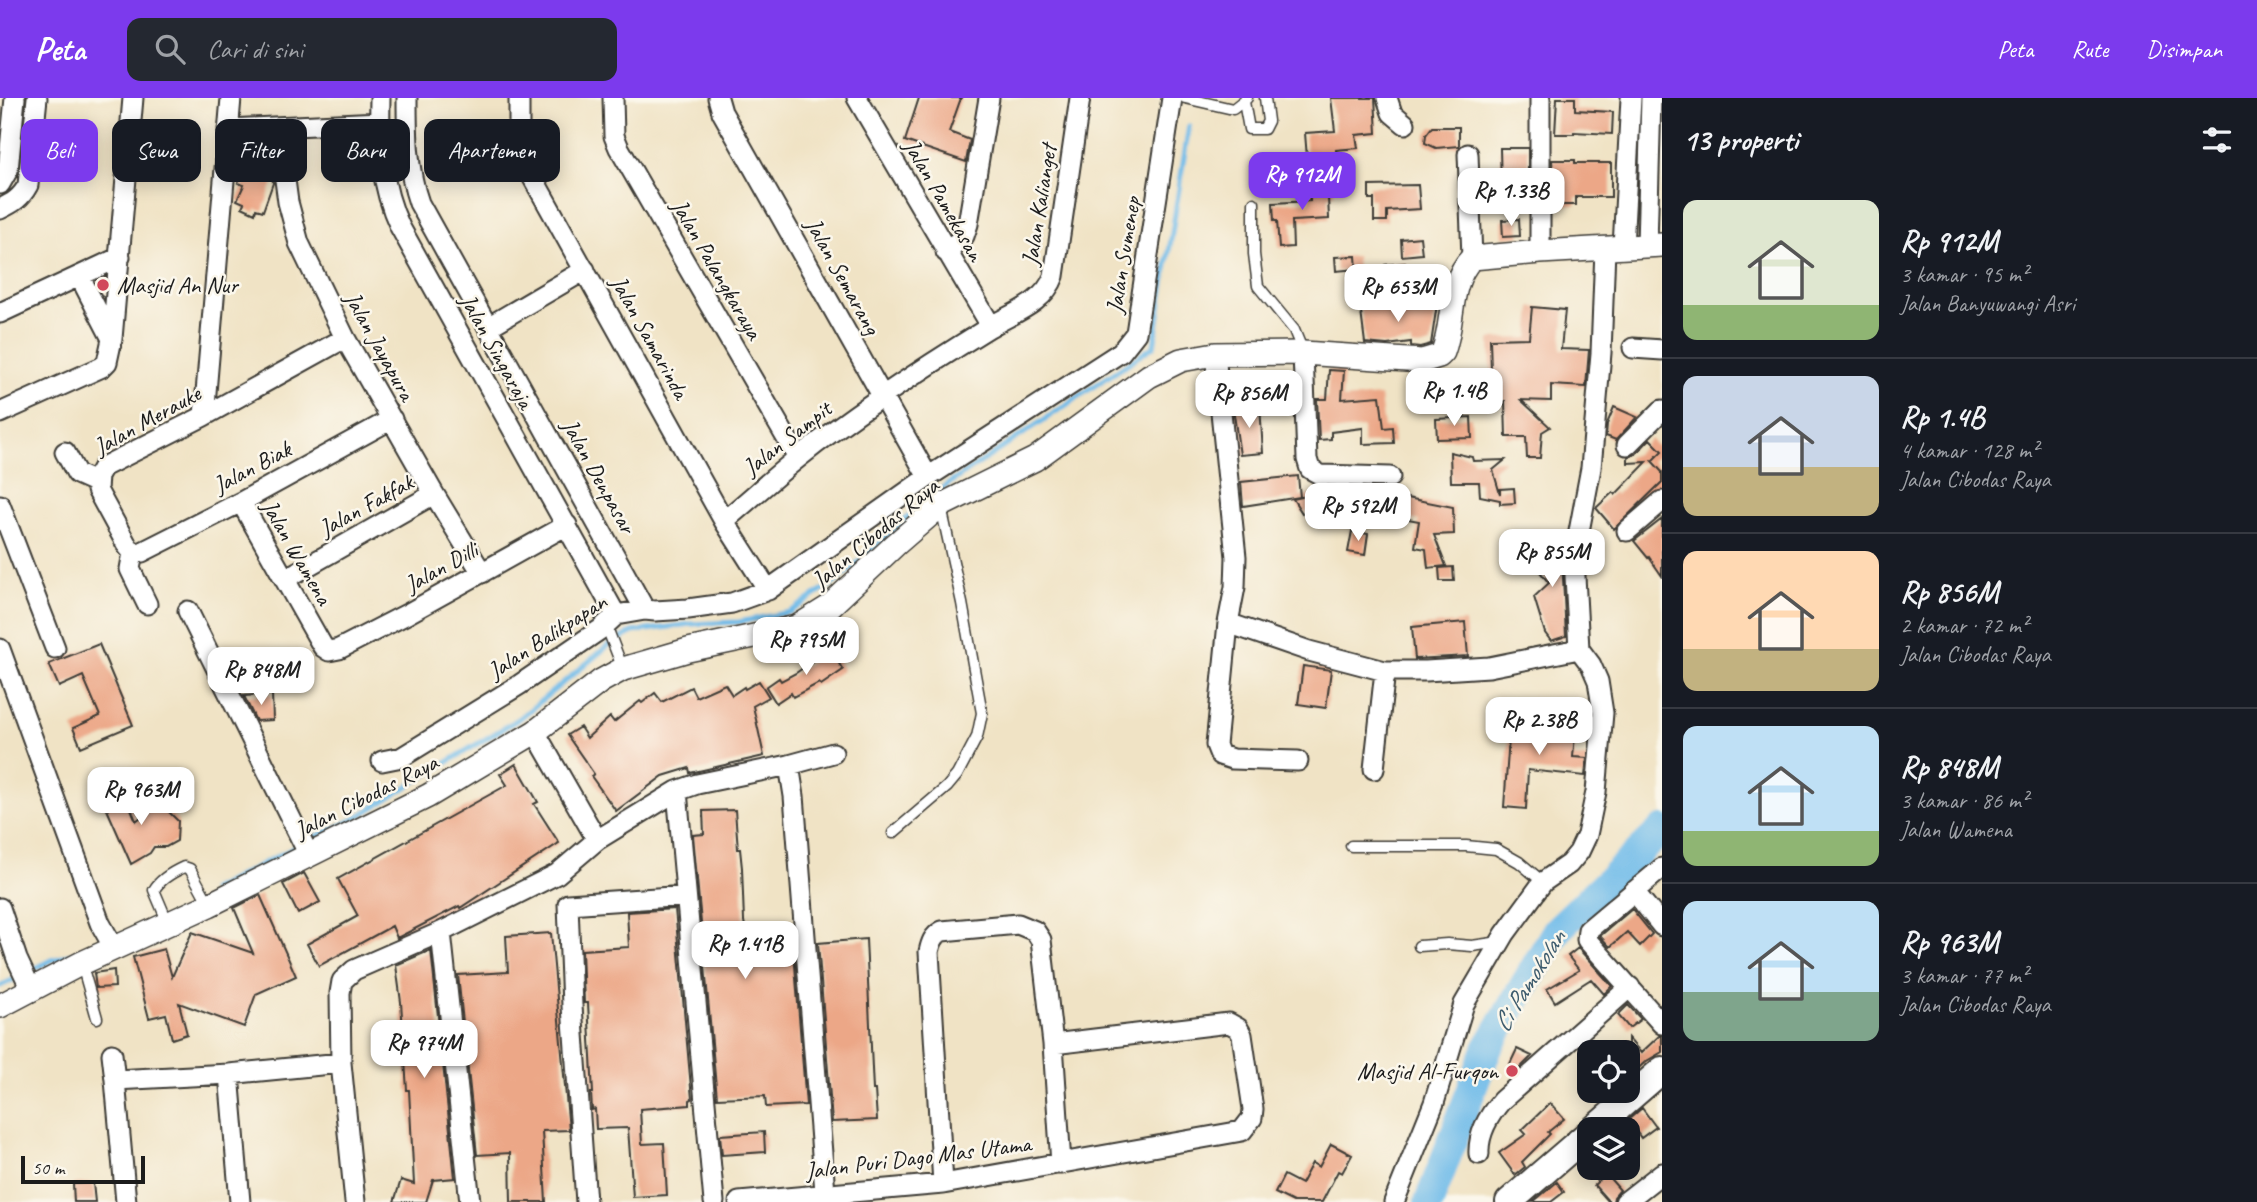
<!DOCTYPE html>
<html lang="id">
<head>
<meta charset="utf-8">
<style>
  :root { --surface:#171b24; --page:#242831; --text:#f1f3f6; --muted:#9ea1a6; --line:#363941; --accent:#7c3aed }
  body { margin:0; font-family:Caveat,sans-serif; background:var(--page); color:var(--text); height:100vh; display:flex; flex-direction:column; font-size:26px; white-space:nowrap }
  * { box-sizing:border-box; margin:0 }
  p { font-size:23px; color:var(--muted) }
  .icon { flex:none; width:38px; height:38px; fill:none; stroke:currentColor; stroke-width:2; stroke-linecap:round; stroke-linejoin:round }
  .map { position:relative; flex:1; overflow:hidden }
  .sheet { display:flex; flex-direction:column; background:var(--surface); width:595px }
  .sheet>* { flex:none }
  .top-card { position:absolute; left:21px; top:21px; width:665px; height:63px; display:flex; gap:14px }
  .fabs { position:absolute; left:1577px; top:942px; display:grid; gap:14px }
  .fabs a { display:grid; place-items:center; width:63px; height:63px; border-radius:14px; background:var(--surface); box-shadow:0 4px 18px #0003; font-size:35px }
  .scale { position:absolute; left:21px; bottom:18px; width:124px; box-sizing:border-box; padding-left:7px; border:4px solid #1c1c1c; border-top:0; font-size:19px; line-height:24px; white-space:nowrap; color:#1c1c1c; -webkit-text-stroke:5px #fbf7ec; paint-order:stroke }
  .price { position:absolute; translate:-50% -60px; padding:0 16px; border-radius:14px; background:#fff; color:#222; font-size:23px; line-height:46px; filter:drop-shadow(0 2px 4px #0008) }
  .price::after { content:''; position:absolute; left:50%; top:42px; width:21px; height:16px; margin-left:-10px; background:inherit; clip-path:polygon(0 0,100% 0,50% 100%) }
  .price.selected { background:var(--accent); color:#fff }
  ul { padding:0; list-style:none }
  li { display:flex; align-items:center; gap:21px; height:175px; padding:0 21px }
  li+li { border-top:2px solid var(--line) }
  li span { display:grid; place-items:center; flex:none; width:196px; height:140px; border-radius:14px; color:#555 }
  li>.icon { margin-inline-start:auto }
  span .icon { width:84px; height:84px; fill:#fffc; stroke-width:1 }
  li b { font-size:30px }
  h2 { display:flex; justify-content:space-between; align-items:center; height:84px; padding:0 21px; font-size:30px }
  .tag { padding:0 24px; border-radius:14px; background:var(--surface); box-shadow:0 4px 18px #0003; font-size:24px; line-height:63px }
  .tag.selected { background:var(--accent); color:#fff }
  header { display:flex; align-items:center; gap:42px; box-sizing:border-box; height:98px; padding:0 35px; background:var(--accent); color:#fff }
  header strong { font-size:33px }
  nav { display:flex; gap:38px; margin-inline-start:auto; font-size:24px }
  .search { width:490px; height:63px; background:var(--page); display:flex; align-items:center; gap:18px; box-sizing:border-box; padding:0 24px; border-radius:14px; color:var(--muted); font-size:26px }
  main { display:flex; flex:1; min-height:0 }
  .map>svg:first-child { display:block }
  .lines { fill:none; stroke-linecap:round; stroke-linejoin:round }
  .stream { stroke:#70bbe9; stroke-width:5 }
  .river { stroke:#70bbe9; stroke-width:30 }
  .building { fill:#eca787 }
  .service-casing { stroke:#3c3a35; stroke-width:13 }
  .minor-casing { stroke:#3c3a35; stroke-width:23 }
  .tertiary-casing { stroke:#3c3a35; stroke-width:26 }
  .secondary-casing { stroke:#3c3a35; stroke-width:30 }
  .service { stroke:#fff; stroke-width:10 }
  .minor { stroke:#fff; stroke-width:19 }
  .tertiary { stroke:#fff; stroke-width:23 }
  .secondary { stroke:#fff; stroke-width:26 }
  .poi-dot { fill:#d1495b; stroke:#fbf7ec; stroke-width:2.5 }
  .labels { text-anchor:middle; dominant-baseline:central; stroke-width:5; stroke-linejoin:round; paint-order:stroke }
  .street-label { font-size:24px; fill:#1c1c1c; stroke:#fbf7ec }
  .poi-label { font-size:24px; fill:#1c1c1c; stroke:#fbf7ec; text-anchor:start }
  .water-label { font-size:26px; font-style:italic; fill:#3e5c6e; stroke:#fbf7ec }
</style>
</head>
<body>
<header>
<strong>Peta</strong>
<div class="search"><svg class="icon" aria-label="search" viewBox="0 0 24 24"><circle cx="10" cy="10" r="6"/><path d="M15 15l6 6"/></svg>Cari di sini</div>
<nav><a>Peta</a><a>Rute</a><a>Disimpan</a></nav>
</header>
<main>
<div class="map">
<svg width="1662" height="1104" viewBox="0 0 1662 1104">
  <rect width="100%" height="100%" fill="#fbf7ec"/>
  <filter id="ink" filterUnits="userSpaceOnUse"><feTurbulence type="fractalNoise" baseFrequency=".0143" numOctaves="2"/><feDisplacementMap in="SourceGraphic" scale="14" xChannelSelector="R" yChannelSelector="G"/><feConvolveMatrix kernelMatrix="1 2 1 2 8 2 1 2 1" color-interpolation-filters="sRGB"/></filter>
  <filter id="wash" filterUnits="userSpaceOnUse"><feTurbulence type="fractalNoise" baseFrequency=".00686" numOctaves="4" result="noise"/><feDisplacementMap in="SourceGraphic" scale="28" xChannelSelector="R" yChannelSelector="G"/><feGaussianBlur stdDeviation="1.57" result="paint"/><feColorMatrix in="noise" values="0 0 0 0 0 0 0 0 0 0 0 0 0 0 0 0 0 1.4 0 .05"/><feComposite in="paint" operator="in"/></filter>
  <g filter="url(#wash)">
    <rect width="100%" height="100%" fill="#f0e3c5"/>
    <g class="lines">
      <!-- stream -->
      <path class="stream" d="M308,742l46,-21 166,-101 89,-73 24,-13 58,-8 48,-2 51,-10 47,-31 95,-86 222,-149 35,-220
        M212,792l87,-45
        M28,874l24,-12 29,-8
        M0,888l19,-9"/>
      <!-- river -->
      <path class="river" d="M1429,1104l58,-153 70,-119 105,-100"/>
    </g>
    <g id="blocks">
      <!-- building -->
      <path class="building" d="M919,0h42l-12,34 21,8 -4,22 -61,-21z
        M1331,0h44l2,35 -21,2 2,13 -22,2v5l-29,3 -2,-25 30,-2z
        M1557,0h18v12l38,2 -1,22 -38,-2v2h-19z
        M1432,29h27v19l-23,2 -11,-5 1,-8z
        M251,42h14l-4,9 8,4 4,30 -10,28 -7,-2 -1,4 -13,-6 2,-4 -7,-3 7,-15 -6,-2 4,-10 -3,-2z
        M1500,50h28v38l-27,1z
        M1552,62h23v3h36v34h-35v8h-21z
        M1333,85l1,11 -6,3 1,22 -37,2 1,26 -14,1 -2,-27h-3l-1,-18 37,-2 -1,-16z
        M1418,87l2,24 -33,2v10h-13v-22h-5v-13z
        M1519,121l1,17 -17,1 -1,-17z
        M1420,139l2,17 -20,2 -1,-17z
        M1356,158l1,13 -21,2 -1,-14z
        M1405,165l2,13 -21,2 -1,-13z
        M1406,204l1,4 30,-2 -6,40 -11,3 -9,-1v-4l-24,3 -22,-2 -5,-39z
        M1532,209l33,3 -4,39 28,1 -3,37 -35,-2v16l-30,-1 29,27 -8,5 -2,26h-13l-1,-21h-20l-1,-36 -13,1 -2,-63 39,-1z
        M1329,272l15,1 -2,28 38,-3 4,32 9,-1 1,16 -31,1v-16l-32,4v7l-12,1 -2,-41h10z
        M1260,307l3,48 -23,2 -7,-47z
        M1614,309l23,10 -21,23 -10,-4 1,-12z
        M1471,319l1,21 -35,1 -1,-20z
        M1650,341l12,12 -10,10 10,11v10l-48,47 -18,-21 17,-16 2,3 32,-33 -19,1v-6l8,-3z
        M1450,354l22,5 1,4 32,-1 -12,10 7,24v-5l14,-1 1,15 -15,1v-4l-20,-4 -1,-14h-28z
        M1298,378l2,21 -57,9 -2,-24z
        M1311,397l4,15 -13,3 -9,-14z
        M1397,398l56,11 1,27 -20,1 12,31 -18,2 -2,-19 -11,-2 4,-26 -27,-5z
        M1662,421v57l-13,-19 -1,1 -14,-17z
        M1352,433l16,3 -3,21 -17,-3z
        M1552,437l13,1 -3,23 4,77 -15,5 -6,-8 -11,-36 15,-14 -13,-16 6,-10 -20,-12 29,3z
        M1453,469l1,14h-14l-1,-13z
        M1465,524l3,34 -53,3 -3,-32z
        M99,546l34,81 -52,22 -8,-19 27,-12 -17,-40 -24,11 -10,-23z
        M830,551l13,21 -22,15 -2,-2 -26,14 -2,-4 -15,10 -10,-16 13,-9 2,3 15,-8z
        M1303,568l28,4 -5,38 -28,-4z
        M759,583l10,16 -16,9 11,50 -74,17 -1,-5 -26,8 -47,35 -25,-35 3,-2 -27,-39 13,-8 7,11 23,-21 4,5 26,-21 2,2 13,-10 7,9 29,-15 5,10 29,-13 7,11 12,-8 1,2z
        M272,596l1,26 -17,1 -12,-25z
        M1542,623l34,3 -3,33 14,1 -2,18 -57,-6 -2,39 -22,-2 6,-83 32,2z
        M516,666l22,38 -4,2 25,39 -99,65 -1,-2 -62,32 -5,-12 -73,40 -12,-22 51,-28 -20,-37 169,-94 -7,-11z
        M123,691l13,32 14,-11 9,-3 9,4 10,10 -1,20 -11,6h-12l-4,6 -19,11 -29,-66z
        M735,712l3,39h2l2,19 2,53 4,23 45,-4 13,165 -40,2 -1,-11 -48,2 -24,-263 11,-1 -1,-23z
        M304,775l16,29 -22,12 -15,-30z
        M260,797l36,81 -40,18 -12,33 -65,-24 8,31 -15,5 -6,-25 -17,4 -16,-61 31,-8 8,28 20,-45 61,21 -19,-45z
        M675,811l17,190 -2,1v5l-50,4 2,35 22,-1 3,52 -34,2 -5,-69 -32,1 -1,-20 -3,1 -1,-17h2l-5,-90h-4l-2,-53 47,-3 -2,-35z
        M1632,811l20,25 -12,12 -13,-14 -17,15 -10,-11z
        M551,835l18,197 -27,1 4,71h-35l-1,-49 -33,2 -19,-180 50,-3 -2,-36z
        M866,841l7,151h2l2,30 -45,2 -14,-179z
        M1578,850l34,38 -8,8 -13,-15 -36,23 -8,-13 32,-19 -11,-14z
        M431,852l24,228 -22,2 -7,22h-32l7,-22 13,4 -5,-94h-2l-6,-88 -5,-37z
        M114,872l1,17 -19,1 -2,-15z
        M1628,907l13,14 -12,9 -11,-13z
        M1659,938h3v16l-17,10 -17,16v-40l13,15z
        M1517,951l15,7 -14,14 -9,-4z
        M1550,1005l14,16 -16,13 2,2 -28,28 3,5 -10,8 -16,-22 27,-19 -4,-4z
        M1642,1010l14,19 -15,11 -13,-18z
        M764,1034l1,20 -43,3 -2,-20z
        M1331,1046l21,11 -10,18 -4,-2 -16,31h-29l-18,-9 9,-18 17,9 11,-21 7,4z
        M1606,1076l14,16 -6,7 -1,5h-4l-15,-17z
        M1557,1084l7,10 -13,10h-18z
        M93,1085l2,19h-21l-1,-18z"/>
    </g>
  </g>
  <g filter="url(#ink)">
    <use href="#blocks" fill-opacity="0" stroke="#3c3a35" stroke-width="2"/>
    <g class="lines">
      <!-- service casing -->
      <g class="service-casing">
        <path id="service" d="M1185,0l48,11 14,-11
          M1244,4l5,27h15l4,-8 -3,-23
          M1254,105v51l4,32 36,44 9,22
          M606,527l17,44
          M893,735l54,-46 10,-12 20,-38 5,-24 -20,-110 -21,-96
          M1351,748h115l30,3 23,13 24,20
          M168,825l-14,-33c6,-11 19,-18 30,-23l6,2 19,35
          M1419,848l28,-2 25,2 28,-4
          M82,867l15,53"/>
      </g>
      <!-- minor casing -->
      <g class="minor-casing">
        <path id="minor" d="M380,0c-1,46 0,86 20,129l216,388
          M407,0c0,35 0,71 12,105l226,407
          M519,0v40l5,24 200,359 44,69
          M613,0l1,38 5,12 179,310
          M718,0l4,14 206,365
          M857,0l134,228
          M1387,0l5,15 13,11
          M278,30l10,74 11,41 46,95 89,156 48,79
          M228,31l152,-7
          M1468,56l4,104
          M0,86l8,-14 7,-72
          M0,111c13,-6 21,-11 28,-24l9,-87
          M1647,147l4,-147
          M1623,149l8,-149
          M946,154l18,-16 4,-12 21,-126
          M1540,154v-154
          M80,179l32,62
          M0,215l120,-56
          M488,229l97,-57
          M1633,250l29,2
          M1303,255l4,106 3,10 11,6 69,2
          M1215,256l21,203 -1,30 -7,36 -12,122 4,10 12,4 66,2
          M0,315l102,-46 5,-5 5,-23 21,-241
          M204,318l27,-318
          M1627,347l35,-35
          M65,354l12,22 20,9
          M241,404l82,145 6,4 10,-2 68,-35 160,-89
          M0,407l55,143
          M724,423c25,-21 49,-43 74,-63 60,-48 125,-90 190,-130 24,-15 56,-24 66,-52l26,-178
          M1627,433l35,-30
          M133,455l-5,-6 -31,-57 1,-14 5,-9 101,-51 141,-78
          M133,455l9,-1 99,-50 151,-83
          M133,455l-3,16 17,35
          M285,481l149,-85
          M188,513l121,244
          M1228,525l81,28 76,20h41l63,-4 90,-18 -5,-91 17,-90 10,-115 4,-104
          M0,551l100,274 14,25
          M535,634l62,108
          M382,663l20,-4 117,-72 82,-56 15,-14 29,-5 10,1 33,-2 44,-6 36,-13 160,-113 193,-125 15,-19 36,-235
          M789,667l44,-12
          M1374,671l11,-98
          M1662,770l-74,62 -1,10 75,84
          M1634,793l28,35
          M0,810l17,51 14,30
          M441,834l29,270
          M112,956l3,26
          M229,976l11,128
          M1479,1056c-1,-20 10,-39 23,-54l128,-113
          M943,1086l-14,-232c2,-9 4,-16 13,-21l76,-7 17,7 6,9 12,104 8,120
          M126,1104l-11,-122 114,-6 112,-11
          M355,1104l-14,-139 -1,-70 2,-12 12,-11 87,-38 116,-58 40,-34 80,-49
          M586,1104l-14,-196 -4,-102 118,-8
          M714,1104l-37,-411 20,-7 92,-19 5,31 31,396
          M739,1104l204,-18 299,-53 10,-13 1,-9 -11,-74 -4,-7 -9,-5 -176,21
          M1394,1104l40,-99 30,-99 41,-70 38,-52 26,-18 10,-12 8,-17 9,-43 7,-79 -5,-32 -7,-16 -12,-16
          M1625,1104l37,-29"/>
      </g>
      <!-- tertiary casing -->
      <g class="tertiary-casing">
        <path id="tertiary" d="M0,908l82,-43 127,-58 219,-109 107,-64 66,-51 22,-12 65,-19 109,-23 32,-20 66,-62 45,-39 95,-47 114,-83 32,-16 34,-6 88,-1 119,8 17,-5 4,-4c12,-31 4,-68 29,-94l68,-6 122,-7"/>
      </g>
      <!-- secondary casing -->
      <g class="secondary-casing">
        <path id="secondary" d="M1594,1031l68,-59
          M1509,1104l80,-69"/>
      </g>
      <!-- service -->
      <use href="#service" class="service"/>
      <!-- minor -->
      <use href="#minor" class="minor"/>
      <!-- tertiary -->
      <use href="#tertiary" class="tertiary"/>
      <!-- secondary -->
      <use href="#secondary" class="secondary"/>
    </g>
  </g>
  <!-- markers -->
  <g class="poi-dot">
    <circle cx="103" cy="187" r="7"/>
    <circle cx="1512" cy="973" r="7"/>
  </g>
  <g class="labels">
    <!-- street labels -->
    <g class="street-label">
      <text transform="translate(944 102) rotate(60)">Jalan Pamekasan</text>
      <text transform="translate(1039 107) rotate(-81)">Jalan Kalianget</text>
      <text transform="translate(1123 157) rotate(-81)">Jalan Sumenep</text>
      <text transform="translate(717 171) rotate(60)">Jalan Palangkaraya</text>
      <text transform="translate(843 178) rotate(61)">Jalan Semarang</text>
      <text transform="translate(650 239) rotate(61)">Jalan Samarinda</text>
      <text transform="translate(380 248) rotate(61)">Jalan Jayapura</text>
      <text transform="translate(497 253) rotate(61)">Jalan Singaraja</text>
      <text transform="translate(147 322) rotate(-29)">Jalan Merauke</text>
      <text transform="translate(787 340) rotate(-38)">Jalan Sampit</text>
      <text transform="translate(252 369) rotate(-28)">Jalan Biak</text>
      <text transform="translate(599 378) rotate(61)">Jalan Denpasar</text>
      <text transform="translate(366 407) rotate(-29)">Jalan Fakfak</text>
      <text transform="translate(875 435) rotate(-40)">Jalan Cibodas Raya</text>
      <text transform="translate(297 454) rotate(60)">Jalan Wamena</text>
      <text transform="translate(441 469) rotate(-29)">Jalan Dilli</text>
      <text transform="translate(547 538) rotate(-33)">Jalan Balikpapan</text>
      <text transform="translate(366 698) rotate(-27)">Jalan Cibodas Raya</text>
      <text transform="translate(918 1059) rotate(-7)">Jalan Puri Dago Mas Utama</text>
    </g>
    <!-- poi labels -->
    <g class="poi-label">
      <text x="117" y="187">Masjid An Nur</text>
      <text x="1498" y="973" text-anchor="end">Masjid Al-Furqon</text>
    </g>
    <!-- water labels -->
    <g class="water-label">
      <text transform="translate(1529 883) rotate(-58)">Ci Pamokolan</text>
    </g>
  </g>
</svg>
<div class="fabs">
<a><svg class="icon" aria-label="locate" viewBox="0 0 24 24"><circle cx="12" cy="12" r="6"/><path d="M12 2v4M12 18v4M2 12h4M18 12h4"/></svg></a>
<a><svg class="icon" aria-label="layers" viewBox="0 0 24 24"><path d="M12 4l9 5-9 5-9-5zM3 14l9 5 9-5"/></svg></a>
</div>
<div class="scale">50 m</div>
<b class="price selected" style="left:1302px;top:114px">Rp 912M</b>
<b class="price" style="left:1511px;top:130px">Rp 1.33B</b>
<b class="price" style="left:1398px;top:226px">Rp 653M</b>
<b class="price" style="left:1454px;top:330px">Rp 1.4B</b>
<b class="price" style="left:1249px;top:332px">Rp 856M</b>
<b class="price" style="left:1358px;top:445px">Rp 592M</b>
<b class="price" style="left:1552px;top:491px">Rp 855M</b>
<b class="price" style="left:806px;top:579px">Rp 795M</b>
<b class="price" style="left:261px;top:609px">Rp 848M</b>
<b class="price" style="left:1539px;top:659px">Rp 2.38B</b>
<b class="price" style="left:141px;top:729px">Rp 963M</b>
<b class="price" style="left:745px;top:883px">Rp 1.41B</b>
<b class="price" style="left:424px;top:982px">Rp 974M</b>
<div class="top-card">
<a class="tag selected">Beli</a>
<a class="tag">Sewa</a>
<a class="tag">Filter</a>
<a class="tag">Baru</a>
<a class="tag">Apartemen</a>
</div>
</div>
<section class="sheet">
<h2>13 properti<svg class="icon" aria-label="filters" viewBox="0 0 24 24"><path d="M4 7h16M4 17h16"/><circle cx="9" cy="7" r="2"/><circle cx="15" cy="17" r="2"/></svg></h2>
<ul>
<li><span style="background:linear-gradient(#dfe7d0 75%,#8fb573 0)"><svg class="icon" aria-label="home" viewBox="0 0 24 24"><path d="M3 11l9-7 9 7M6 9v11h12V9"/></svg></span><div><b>Rp 912M</b><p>3 kamar · 95 m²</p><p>Jalan Banyuwangi Asri</p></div></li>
<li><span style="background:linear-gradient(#c9d6e8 65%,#c2b280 0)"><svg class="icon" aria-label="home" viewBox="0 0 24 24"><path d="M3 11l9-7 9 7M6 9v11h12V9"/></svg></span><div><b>Rp 1.4B</b><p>4 kamar · 128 m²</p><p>Jalan Cibodas Raya</p></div></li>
<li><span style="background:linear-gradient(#ffd9b3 70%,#c2b280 0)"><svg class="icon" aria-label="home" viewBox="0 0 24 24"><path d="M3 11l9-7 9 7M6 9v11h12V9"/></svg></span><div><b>Rp 856M</b><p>2 kamar · 72 m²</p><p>Jalan Cibodas Raya</p></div></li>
<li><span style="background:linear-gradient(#bfe0f5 75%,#8fb573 0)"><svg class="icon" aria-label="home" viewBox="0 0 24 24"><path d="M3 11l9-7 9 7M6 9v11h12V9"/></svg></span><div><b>Rp 848M</b><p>3 kamar · 86 m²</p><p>Jalan Wamena</p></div></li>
<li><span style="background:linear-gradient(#bfe0f5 65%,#7fa58c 0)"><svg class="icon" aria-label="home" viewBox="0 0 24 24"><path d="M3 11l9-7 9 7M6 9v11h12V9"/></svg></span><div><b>Rp 963M</b><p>3 kamar · 77 m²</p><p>Jalan Cibodas Raya</p></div></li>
</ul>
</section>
</main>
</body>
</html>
